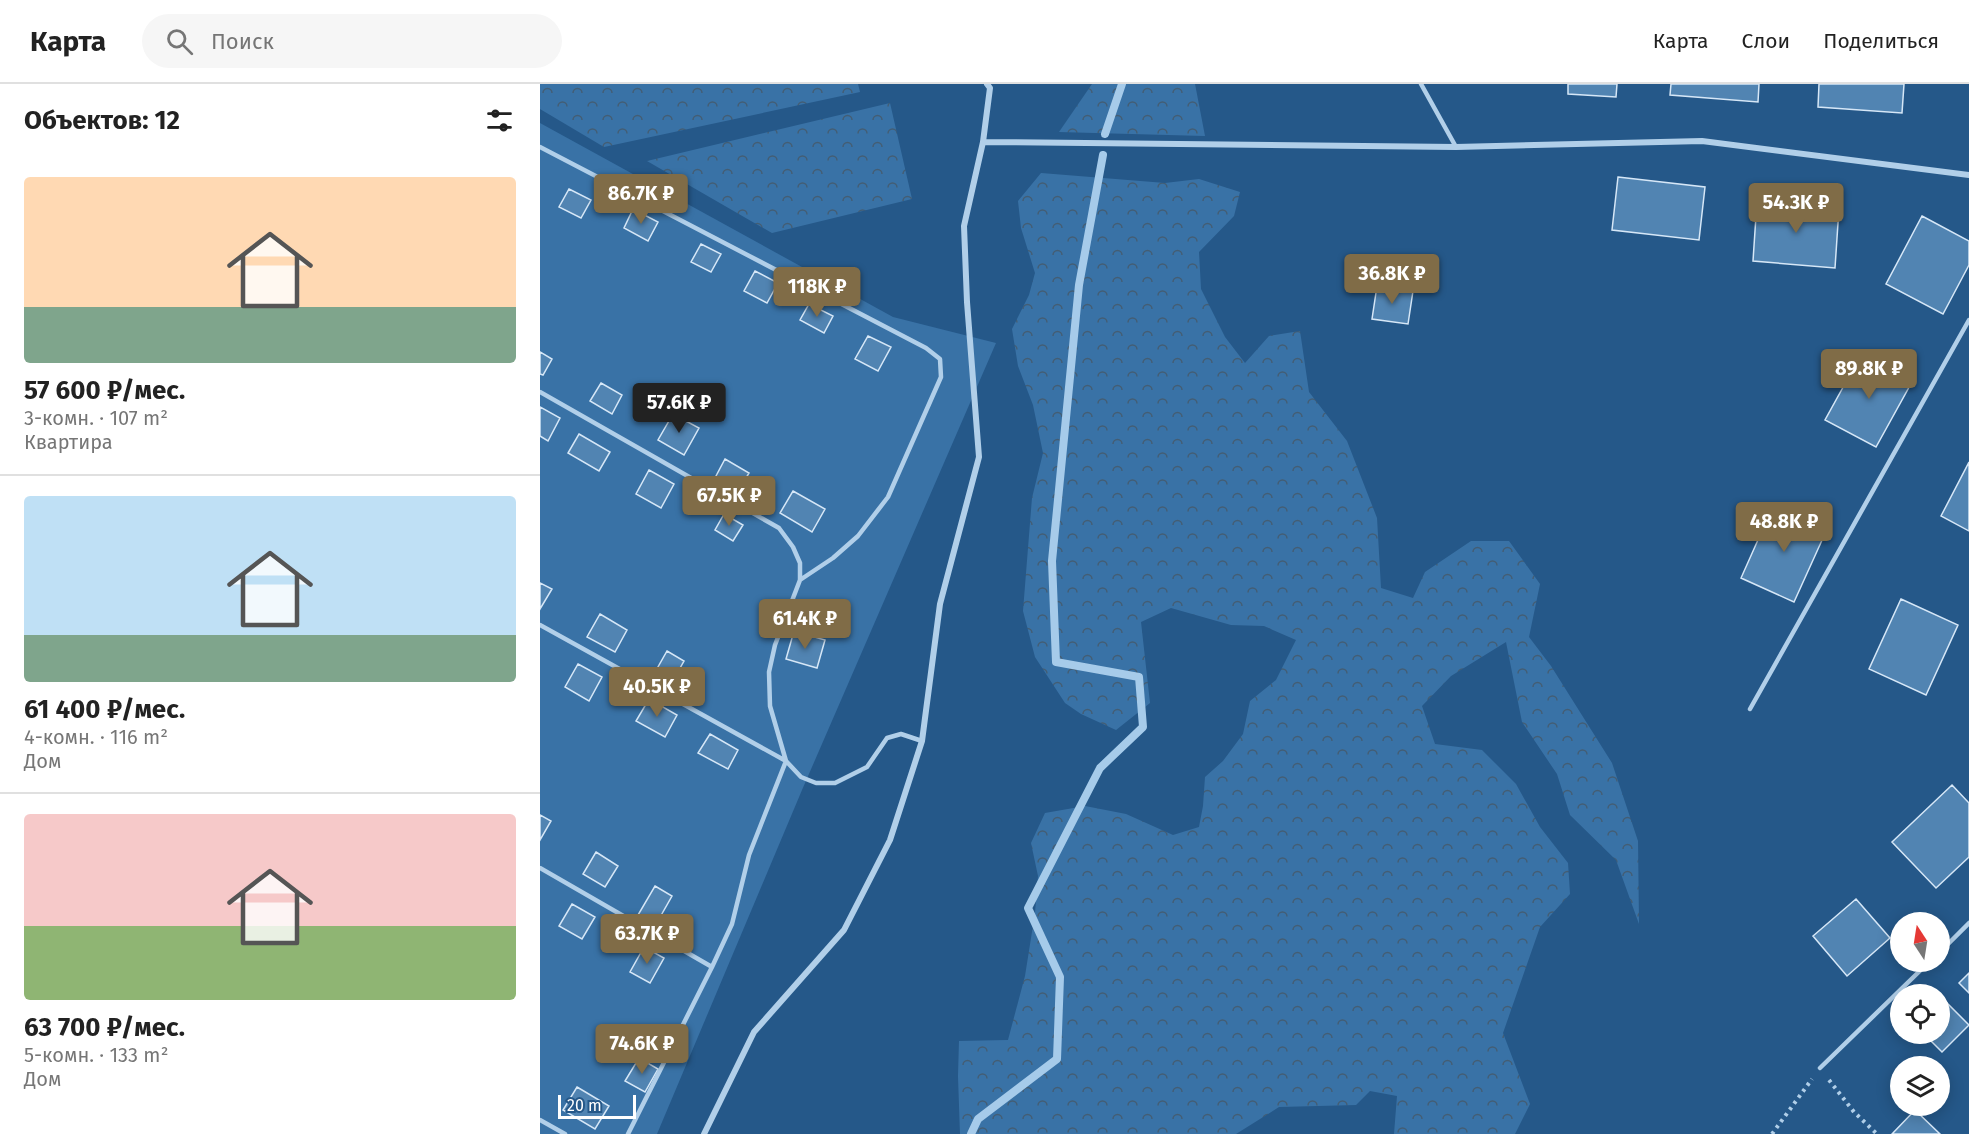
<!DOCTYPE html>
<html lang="ru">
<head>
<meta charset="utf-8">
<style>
  :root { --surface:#fff; --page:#f6f6f6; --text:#222; --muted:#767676; --line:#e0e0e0; --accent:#806c47 }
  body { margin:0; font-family:"Fira Sans",sans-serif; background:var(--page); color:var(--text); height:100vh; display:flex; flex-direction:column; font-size:22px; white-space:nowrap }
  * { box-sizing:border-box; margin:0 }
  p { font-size:20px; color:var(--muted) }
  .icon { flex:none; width:33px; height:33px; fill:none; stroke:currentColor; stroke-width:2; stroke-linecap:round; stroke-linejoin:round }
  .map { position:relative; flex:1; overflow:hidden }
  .sheet { display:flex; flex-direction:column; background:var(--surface); width:540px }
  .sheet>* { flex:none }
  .needle { width:39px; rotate:348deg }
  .fabs { position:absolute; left:1350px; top:828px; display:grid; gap:12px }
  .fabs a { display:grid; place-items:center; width:60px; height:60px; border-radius:50%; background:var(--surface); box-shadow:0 3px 15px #0003; font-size:30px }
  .scale { position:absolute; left:18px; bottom:15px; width:78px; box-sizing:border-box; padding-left:6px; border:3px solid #fff; border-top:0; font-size:16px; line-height:21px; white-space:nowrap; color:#fff; -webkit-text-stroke:4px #255889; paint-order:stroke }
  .price { position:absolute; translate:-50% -51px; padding:0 14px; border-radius:6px; background:var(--accent); color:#fff; font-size:20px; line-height:39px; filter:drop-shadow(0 2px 3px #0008) }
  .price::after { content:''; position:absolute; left:50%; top:36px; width:18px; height:14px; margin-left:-9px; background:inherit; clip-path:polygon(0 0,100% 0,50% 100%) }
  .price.selected { background:#222; color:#fff }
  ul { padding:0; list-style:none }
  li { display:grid; align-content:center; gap:12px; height:318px; padding:0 24px }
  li+li { border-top:2px solid var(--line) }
  li span { display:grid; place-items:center; height:186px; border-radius:6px; color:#555 }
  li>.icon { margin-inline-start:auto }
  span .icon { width:108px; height:108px; fill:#fffc; stroke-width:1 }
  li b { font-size:26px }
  h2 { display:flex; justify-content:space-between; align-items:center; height:72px; padding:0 24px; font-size:26px }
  header { display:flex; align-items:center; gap:36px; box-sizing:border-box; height:84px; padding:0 30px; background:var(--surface); border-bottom:2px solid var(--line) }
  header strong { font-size:28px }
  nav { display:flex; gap:33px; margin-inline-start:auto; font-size:21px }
  .search { width:420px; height:54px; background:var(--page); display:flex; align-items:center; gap:15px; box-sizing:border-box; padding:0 21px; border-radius:33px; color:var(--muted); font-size:22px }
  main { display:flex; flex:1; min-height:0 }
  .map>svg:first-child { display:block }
  .green { fill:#3972a6 }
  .forest { fill:url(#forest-crowns) }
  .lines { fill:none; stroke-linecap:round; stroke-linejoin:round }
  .stream { stroke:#a6cbea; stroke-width:8 }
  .building { fill:#5184b2; stroke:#d6e7f7; stroke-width:1.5 }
  .path { stroke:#b1cfe9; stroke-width:4; stroke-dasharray:3 4.5; stroke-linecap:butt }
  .lane { stroke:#b1cfe9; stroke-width:4.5 }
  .street { stroke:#b1cfe9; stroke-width:6 }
</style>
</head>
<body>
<header>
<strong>Карта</strong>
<div class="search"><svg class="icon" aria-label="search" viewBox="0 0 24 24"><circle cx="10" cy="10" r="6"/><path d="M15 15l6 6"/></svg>Поиск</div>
<nav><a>Карта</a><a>Слои</a><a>Поделиться</a></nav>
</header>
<main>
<section class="sheet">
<h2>Объектов: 12<svg class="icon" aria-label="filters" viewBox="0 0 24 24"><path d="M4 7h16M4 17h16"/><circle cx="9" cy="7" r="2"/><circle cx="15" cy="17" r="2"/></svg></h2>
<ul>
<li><span style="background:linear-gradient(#ffd9b3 70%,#7fa58c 0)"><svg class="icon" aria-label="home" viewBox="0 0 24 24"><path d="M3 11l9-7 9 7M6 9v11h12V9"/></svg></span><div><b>57 600 ₽/мес.</b><p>3-комн. · 107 m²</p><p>Квартира</p></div></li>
<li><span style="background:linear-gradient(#bfe0f5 75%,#7fa58c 0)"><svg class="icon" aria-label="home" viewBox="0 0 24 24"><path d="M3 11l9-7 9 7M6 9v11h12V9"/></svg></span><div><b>61 400 ₽/мес.</b><p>4-комн. · 116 m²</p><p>Дом</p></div></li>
<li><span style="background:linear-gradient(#f6c9c9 60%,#8fb573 0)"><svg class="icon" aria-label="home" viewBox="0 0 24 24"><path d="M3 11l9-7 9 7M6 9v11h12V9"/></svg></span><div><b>63 700 ₽/мес.</b><p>5-комн. · 133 m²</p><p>Дом</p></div></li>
</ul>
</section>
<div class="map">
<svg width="1429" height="1050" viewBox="0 0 1429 1050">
  <defs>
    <pattern id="forest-crowns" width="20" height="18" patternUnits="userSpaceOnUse" patternTransform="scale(1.5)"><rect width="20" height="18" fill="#3972a6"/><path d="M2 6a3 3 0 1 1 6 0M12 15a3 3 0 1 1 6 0" fill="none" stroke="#435d74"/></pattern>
  </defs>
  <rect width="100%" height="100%" fill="#255889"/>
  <!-- green -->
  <path class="green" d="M0,39l353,194 103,26 -194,447 -145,344h-117z"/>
  <!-- forest -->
  <path class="forest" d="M0,0h318l2,8 -256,55 -64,-38z
    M552,0h103l10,52 -146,-4z
    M350,19l22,96 -140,34 -125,-72z
    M501,89l124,10 34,-4 41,13 -6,24 -35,36 2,37 24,48 20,26 24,-27 31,-5 9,61 38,49 30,77 4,70 32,10 12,-26 46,-31h38l31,43 -11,53 22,29 61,97 26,78 1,83 -23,-64 -46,-45 -13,-41 -35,-52 -16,-80 -55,34 -29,30 13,38 47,6 34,34 24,43 28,36 2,31 -30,33 -37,106 27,71 -15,30h-121l3,-38 -27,-5 -14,14 -77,2 -43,27h-276l-2,-58 1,-35 49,-1 17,-64 10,-63 3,-37 -7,-33 14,-30 40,-7 41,8 47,21 26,-8 4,-21 2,-29 18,-16 20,-27 7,-33 26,-21 20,-40 -32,-14 -33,-1 -60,-17 -30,14 9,81 -34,27 -35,-16 -16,-11 -30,-46 -12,-46 9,-113 11,-45 -10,-48 -15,-39 -6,-37 17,-34 6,-22 -14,-45 -3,-27z"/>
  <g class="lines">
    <!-- stream -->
    <path class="stream" d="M565,50l17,-50
      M431,1050l7,-15 79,-60 3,-82 -32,-69 72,-140 43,-41 -4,-50 -83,-15 -4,-101 27,-276 24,-130"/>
  </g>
  <!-- building -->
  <path class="building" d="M1028,0h49l-1,13 -48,-3z
    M1131,0h88l-1,18 -88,-7z
    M1279,0h85l-2,29 -84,-6z
    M1078,93l87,10 -6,53 -87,-10z
    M29,105l22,11 -10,18 -22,-11z
    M1217,117l82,7 -4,60 -82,-7z
    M93,125l25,13 -10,19 -24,-13z
    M1382,132l47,25v24l-26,49 -57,-30z
    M161,160l20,10 -10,18 -20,-10z
    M215,187l23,12 -11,20 -23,-12z
    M837,202l36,5 -5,33 -36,-5z
    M269,220l24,12 -9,17 -24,-13z
    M328,252l23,11 -13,24 -23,-12z
    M0,268l12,7 -9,16 -3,-1z
    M1322,269l51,27 -37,67 -51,-27z
    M61,299l21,12 -10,19 -22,-13z
    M0,323l20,11 -12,23 -8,-5z
    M133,330l26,14 -15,27 -26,-15z
    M39,350l31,18 -11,19 -31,-18z
    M185,375l24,14 -10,17 -23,-14z
    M1429,378v69l-28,-15z
    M109,386l25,14 -13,24 -25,-14z
    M253,407l32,18 -13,23 -32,-19z
    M1234,420l54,23 -34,75 -53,-24z
    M184,430l19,11 -10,16 -18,-11z
    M0,499l12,6 -12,20z
    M1361,515l57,26 -32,70 -57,-26z
    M60,530l27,16 -12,22 -28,-15z
    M254,547l31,9 -8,28 -31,-9z
    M127,567l17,10 -13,23 -17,-10z
    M38,580l24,13 -13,24 -24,-14z
    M109,615l28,16 -12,22 -29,-16z
    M170,650l28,16 -10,19 -30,-16z
    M1412,701l17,18v54l-33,31 -44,-46z
    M0,731l11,6 -11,19z
    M56,768l22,14 -13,21 -22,-13z
    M115,802l17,10 -17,30 -17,-11z
    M1316,815l34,39 -43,38 -34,-40z
    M32,820l23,13 -13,22 -23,-13z
    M104,863l20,11 -14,25 -20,-11z
    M1429,889v20l-10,-10z
    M1400,912l29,29 -27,27 -18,-18h16z
    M99,974l19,11 -13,23 -20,-11z
    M37,1003l32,19 -14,23 -32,-19z
    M1375,1026l25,24h-48z"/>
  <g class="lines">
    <!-- path -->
    <path class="path" d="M1289,996l25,32 23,22
      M1232,1050l40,-55"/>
    <!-- lane -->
    <path class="lane" d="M881,0l35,63
      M0,63l386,201 14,11 1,18 -53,120 -30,39 -25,22 -33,22
      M0,308l239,136 14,19 7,16v17l-25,65 -6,27 1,34 16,55 -246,-136
      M1210,625l219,-389
      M0,784l172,99 20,-43 17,-69 37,-94 15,16 15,6h19l32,-16 20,-29 14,-4 21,7
      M1400,868l29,-29
      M1280,984l109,-106
      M0,1036l25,14
      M88,1050l84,-167"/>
    <!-- street -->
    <path class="street" d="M443,58l7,-54 -3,-4
      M164,1050l50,-102 90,-102 46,-90 32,-99 18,-137 39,-147 -12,-155 -3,-76 19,-84 473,5 246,-6 267,34"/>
  </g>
</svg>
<div class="fabs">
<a><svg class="needle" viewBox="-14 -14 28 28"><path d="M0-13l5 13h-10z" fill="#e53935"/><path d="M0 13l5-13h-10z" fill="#767676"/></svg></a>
<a><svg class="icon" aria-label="locate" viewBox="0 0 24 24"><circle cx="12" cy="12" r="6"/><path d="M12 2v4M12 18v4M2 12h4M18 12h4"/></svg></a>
<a><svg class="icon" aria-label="layers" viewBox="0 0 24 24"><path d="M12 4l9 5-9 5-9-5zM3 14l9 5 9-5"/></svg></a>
</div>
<div class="scale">20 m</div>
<b class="price" style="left:101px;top:141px">86.7K ₽</b>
<b class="price" style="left:1256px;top:150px">54.3K ₽</b>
<b class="price" style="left:852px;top:221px">36.8K ₽</b>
<b class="price" style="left:277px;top:234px">118K ₽</b>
<b class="price" style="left:1329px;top:316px">89.8K ₽</b>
<b class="price selected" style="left:139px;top:350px">57.6K ₽</b>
<b class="price" style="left:189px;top:443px">67.5K ₽</b>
<b class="price" style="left:1244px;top:469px">48.8K ₽</b>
<b class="price" style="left:265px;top:566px">61.4K ₽</b>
<b class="price" style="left:117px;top:634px">40.5K ₽</b>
<b class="price" style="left:107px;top:881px">63.7K ₽</b>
<b class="price" style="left:102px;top:991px">74.6K ₽</b>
</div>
</main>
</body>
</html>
